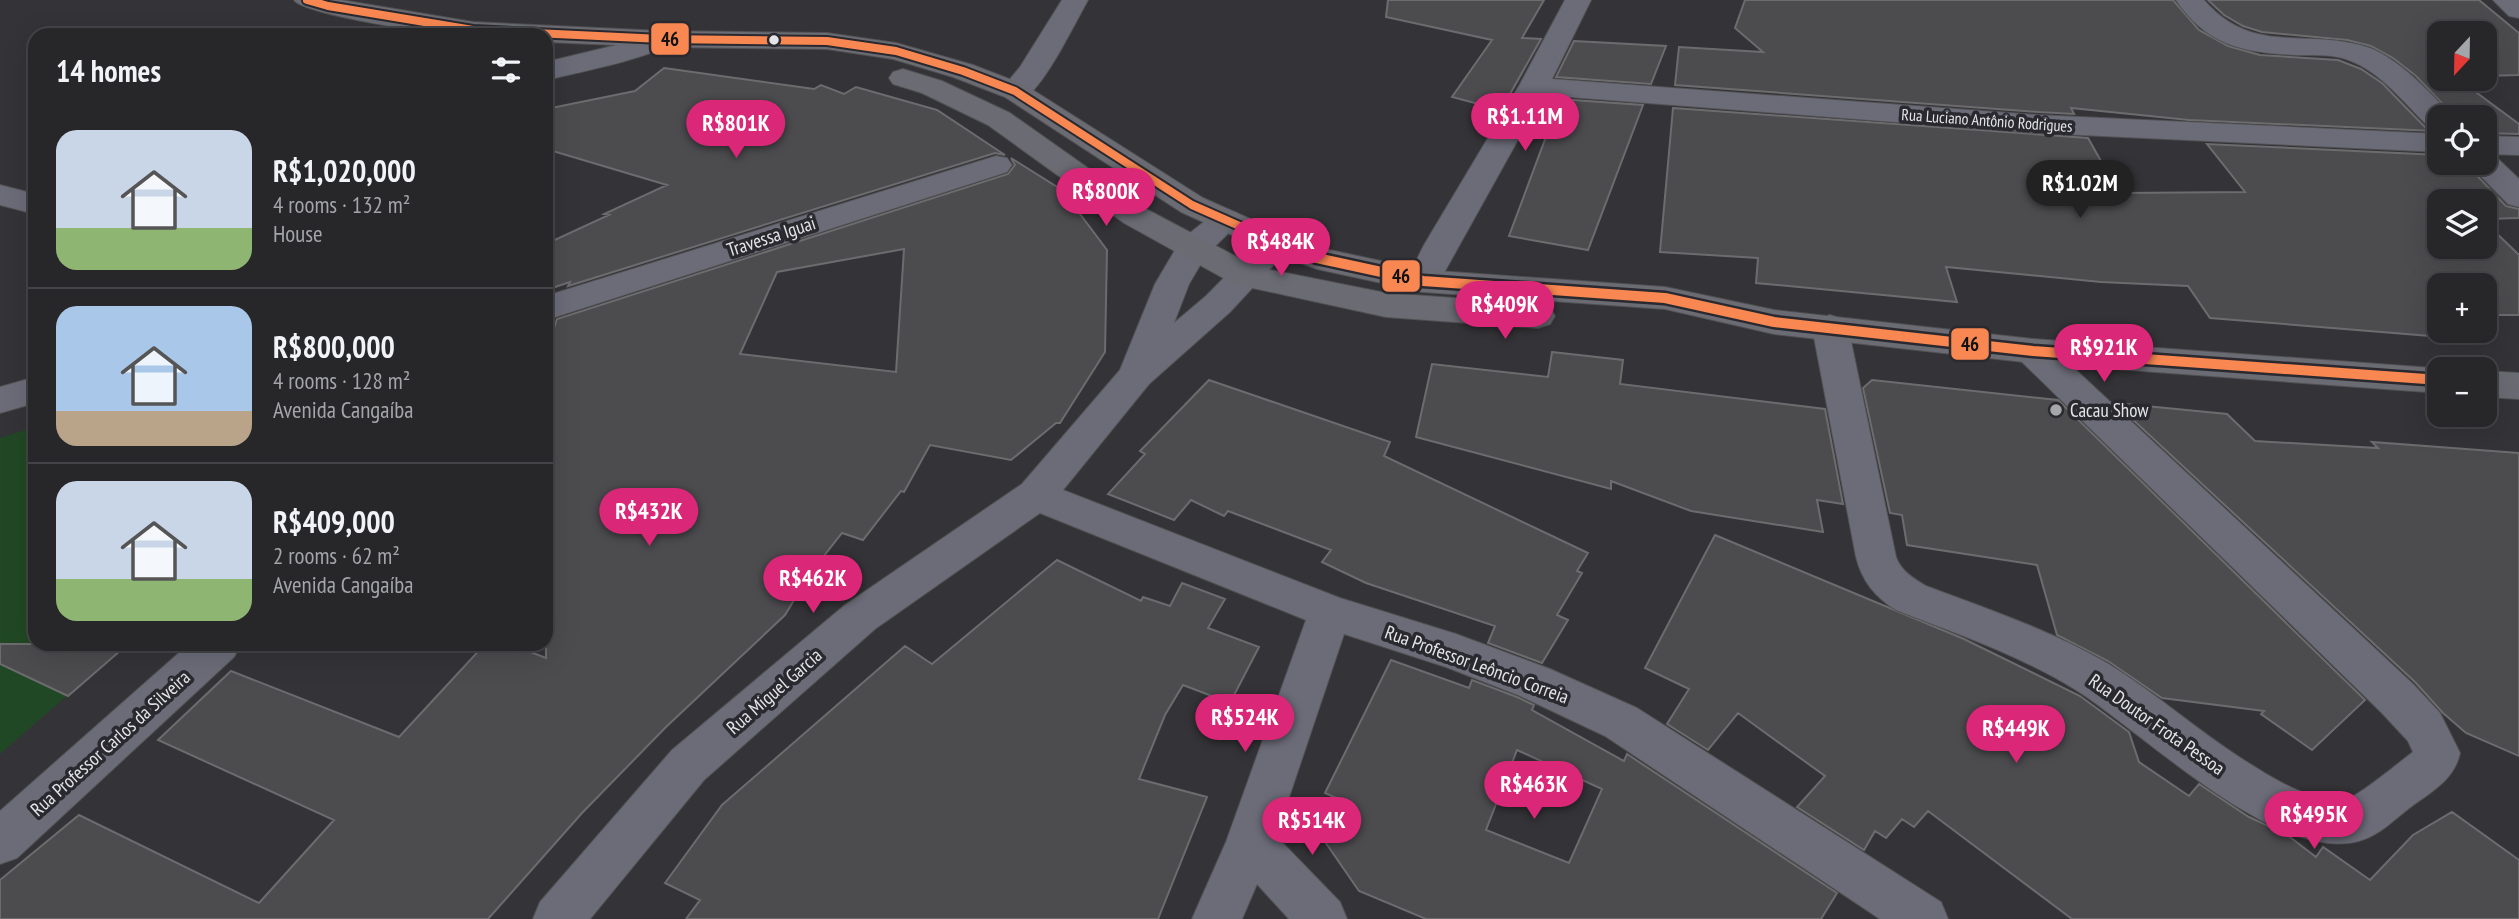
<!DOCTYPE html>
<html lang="en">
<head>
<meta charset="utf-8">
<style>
  :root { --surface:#27272a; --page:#2f2f32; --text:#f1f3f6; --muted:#a4a5a8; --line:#434447; --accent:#db2777 }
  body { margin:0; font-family:"PT Sans Narrow",sans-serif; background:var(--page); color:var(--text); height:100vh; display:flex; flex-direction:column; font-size:26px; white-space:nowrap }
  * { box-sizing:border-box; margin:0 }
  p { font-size:23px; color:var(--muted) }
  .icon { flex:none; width:38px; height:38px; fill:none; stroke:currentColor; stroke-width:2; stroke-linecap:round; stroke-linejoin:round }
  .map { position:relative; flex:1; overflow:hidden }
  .drawer { position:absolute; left:28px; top:28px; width:525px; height:623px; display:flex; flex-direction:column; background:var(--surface); border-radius:21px; box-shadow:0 7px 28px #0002,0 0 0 2px var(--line) }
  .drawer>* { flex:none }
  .needle { width:46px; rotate:202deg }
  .fabs { position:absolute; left:2427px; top:21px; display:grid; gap:14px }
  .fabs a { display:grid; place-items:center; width:70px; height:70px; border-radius:14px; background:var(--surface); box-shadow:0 7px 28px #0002,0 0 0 2px var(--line); font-size:35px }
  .price { position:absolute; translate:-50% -60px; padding:0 16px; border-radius:24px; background:var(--accent); color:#fff; font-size:23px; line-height:46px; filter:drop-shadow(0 2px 4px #0008) }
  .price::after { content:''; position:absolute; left:50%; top:42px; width:21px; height:16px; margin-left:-10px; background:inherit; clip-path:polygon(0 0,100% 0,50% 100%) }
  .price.on { background:#222; color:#fff }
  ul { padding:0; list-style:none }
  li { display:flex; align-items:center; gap:21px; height:175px; padding:0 28px }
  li+li { border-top:2px solid var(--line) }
  li span { display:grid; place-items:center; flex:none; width:196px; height:140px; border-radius:21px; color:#555 }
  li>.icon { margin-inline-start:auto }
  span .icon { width:84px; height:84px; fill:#fffc; stroke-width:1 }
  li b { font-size:30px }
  h2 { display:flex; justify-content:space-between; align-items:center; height:84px; padding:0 28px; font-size:30px }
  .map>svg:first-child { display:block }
  .green { fill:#214824 }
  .building { fill:#4c4c4f; stroke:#6c6c6f; stroke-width:2; fill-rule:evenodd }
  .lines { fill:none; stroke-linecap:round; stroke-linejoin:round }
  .minor-casing { stroke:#515153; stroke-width:2 }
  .major-casing { stroke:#515153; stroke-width:2 }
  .minor { fill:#6c6c79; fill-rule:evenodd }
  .major { fill:#6b6b74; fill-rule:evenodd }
  .bus-1-far1-casing { stroke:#29292f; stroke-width:12 }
  .bus-1-casing { stroke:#29292f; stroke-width:15 }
  .bus-1-far1 { stroke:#f88751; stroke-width:8 }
  .bus-1 { stroke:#f88751; stroke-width:10 }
  .bus-dot { fill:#e4e5e8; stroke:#29292f; stroke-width:2.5 }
  .poi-dot { fill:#a6a7aa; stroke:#29292f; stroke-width:2.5 }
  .labels { text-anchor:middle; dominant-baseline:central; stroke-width:7; stroke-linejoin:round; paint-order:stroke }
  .far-street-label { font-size:16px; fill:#e4e5e8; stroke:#29292f }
  .street-label { font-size:19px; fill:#e4e5e8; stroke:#29292f }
  .poi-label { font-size:19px; fill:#e4e5e8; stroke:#29292f; text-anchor:start }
  .line-badge { stroke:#29292f; stroke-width:2.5 }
  .pale-badge-label { font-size:19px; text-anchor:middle; font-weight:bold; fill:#111 }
</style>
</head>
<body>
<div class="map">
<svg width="2519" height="919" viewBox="0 0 2519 919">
  <rect width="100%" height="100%" fill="#343438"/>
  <!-- green -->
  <path class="green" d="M35,427v217h91l-126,110v-316z"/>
  <!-- building -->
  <path class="building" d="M1388,0h156l-22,38 19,1 -40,71 -49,-13 40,-57 -106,-23z
    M1745,0h428l26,30 29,16 32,9 78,5 23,9 21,14 45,46 7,2 -245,-11 -118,-12 3,6 -36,-2 -363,-27 4,-38 84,5 -28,-24z
    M2208,0h271l40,33v42l-34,1v-43h-45v46h18l61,45v10l-34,-1v-16h-30l-39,-41 -23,-18 -22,-12 -24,-6 -85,-8 -19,-6 -19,-11z
    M1574,41l92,5 -15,38 -95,-7z
    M664,68l150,21 7,-4 23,9 12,-7 81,23 68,45 -10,-2 -427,133 2,-4 -24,8v-46l63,-29 -5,-1 63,-29 -121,-36v-40l89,-18z
    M1544,98l99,7 -55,145 -79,-14 38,-102 -9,-2 6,-11 -11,-3z
    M1673,108l415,30 31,55 126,-1 -38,-48 233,11v8h25l41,43 13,3v9l-34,1v-18h-45v46h45v-25l34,33v60h-34v-30h-45v46h32l8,9 -270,-22 -22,-32 -87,-4 -155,-15 11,35 -201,-19 2,-25 -98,-6z
    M1011,158l51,32 45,60 -2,102 -45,71h-4l-45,37 -81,-15 -26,47 -3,-1 -38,49 -21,-7 -33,42 -24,40 -119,112 -84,86 -94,106h-488v-39l79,-65 180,88 75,-83 -176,-80 73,-69 168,66 86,-93h25l36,14v-306l11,-33 451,-145 7,-9zM904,249l-8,123 -156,-18 37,-82z
    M1552,352l71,8 -3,24 205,25 18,95 -26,-4 6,32 -132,-21 -80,-30v8l-195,-52 16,-73 116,13z
    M1209,380l181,62 -6,14 204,97 -11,18 5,2 -25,42 11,5 -26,43 -54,-20 7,-17 -129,-43 -44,-21 9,-12 -103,-39 -4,5 -33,-16 -17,20 -66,-26 37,-40 -5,-3z
    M1872,380l186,20 307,300 -53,50 -51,-36 3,-3 -102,-13 -54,-37 -51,-26 -20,-70 -130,-20 -5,-30 -12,-2 -27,-125z
    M2115,403l112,11 28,27 123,7 -6,-6 147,11v303l-53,-23 -23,-20 -28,-31z
    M1715,535l249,104 116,57 49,36 10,30 50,34 10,-12 50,33 37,17 30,23 7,-10 47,33 43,-45 39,-23 67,48v59h-447l-144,-108 -14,16 -12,-8 -16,19 -11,-7 -11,19 -67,-43 28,-31 -87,-63 -30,37 -41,-26 22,-35 -44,-21z
    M1057,560l84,41 2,-4 27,9 12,-23 43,16 -17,29 51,19 -29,56 -47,-18 -18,30 -26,64 68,18 -49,122h-472l14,-19 -35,-17 57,-78 183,-159 27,18z
    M0,644h128l-60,52 -68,-32z
    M1391,660l78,28 3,-8 45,17 17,8 -2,5 92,51 3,-7 210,139 -16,26h-395l-67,-28 -38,-55 18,-37 -14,-6zM1517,750l85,39 -33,74 -83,-33z"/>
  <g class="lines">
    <!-- minor casing -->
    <g class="minor-casing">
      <path id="minor" d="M1062,0h26c-13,23 -42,83 -62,97 -7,4 -14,2 -21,0l-5,-6 20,-24z
        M1565,0h26l-39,79 486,36 402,19v18l-402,-19 -495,-38 -108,194 -12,3 -12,-3 -5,-8 18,-36 95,-159z
        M2176,0h28c49,57 103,27 166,48 27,10 64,47 82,69h-12v13l-11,-3c-23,-22 -47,-54 -78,-66 -16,-7 -36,-6 -53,-6 -53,-2 -91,-9 -122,-55z
        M2493,0h26v18l-10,-2z
        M662,31l10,2 4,6c-12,17 -105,35 -130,41v-18l79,-19z
        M2485,136l34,1v18l-33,-1 9,2 24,23v28l-11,-3 -40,-41h17z
        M996,156l11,2 5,7 -5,7 -461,148v-24z
        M0,185l35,9v20l-35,-9z
        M1226,210l11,3 5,7 -36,35 -17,29 -15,39 32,-27 59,-60 12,-4 12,4 5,7 -64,69 -81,72 -86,106 277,108 116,36 94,35 87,39 304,194 7,17h-68l-275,-183 -87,-41 -72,-28 -102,-33 -68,202 64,66 7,17h-58l-32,-35 -15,35h-50l34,-77 80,-222 -266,-107 -165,116 -171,151 -114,139h-57l7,-17 132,-152 173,-145 177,-121 98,-114 35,-86 26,-44 34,-27z
        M1830,315l12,4 6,8 48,230c5,14 18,22 30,29 61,23 124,44 181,77 51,31 96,73 148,104 22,14 66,40 94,31 11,-3 52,-37 64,-46l-5,-11 -27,-29 -361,-352 -5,-9 5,-9 13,-3 13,3 367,342 27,29 20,40c-6,28 -31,40 -52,56 -15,12 -30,27 -49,32 -83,23 -216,-109 -283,-151 -56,-35 -119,-56 -180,-80 -21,-13 -34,-29 -40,-53l-44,-230 6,-8z
        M35,377v26l-35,10v-26z
        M189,644h52l-7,13 -217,201 -17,6v-53z"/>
    </g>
    <!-- major casing -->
    <g class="major-casing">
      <path id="major" d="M294,0h47l132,22 189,9 165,2 69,10 77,22 52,20 178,113 86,38 36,13 98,21 242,17 109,23 259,29 414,30h-7v24l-407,-30 -259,-29 -109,-25 -242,-17 -106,-23 -52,-19 -84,-38 -176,-115 -52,-20 -60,-18 -66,-10 -165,-2 -116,-5v-7c-30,0 -61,2 -91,0 -24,-1 -152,-21 -161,-35z
        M903,69l39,12 68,32 136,96 110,58 130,26 152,11 12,4 5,8 -5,8 -12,4 -152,-11 -152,-33 -110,-61 -136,-98 -66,-32 -29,-9 -4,-6 4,-6z
        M2485,371l34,2v26l-34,-2z"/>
    </g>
    <!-- minor -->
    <use href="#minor" class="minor"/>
    <!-- major -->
    <use href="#major" class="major"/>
    <!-- bus-1-far1 casing -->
    <g class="bus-1-far1-casing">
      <path id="bus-1-far1" d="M307,0l21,6 145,24 189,9 165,2 69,10 67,20 52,20 177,114 95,42"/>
    </g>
    <!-- bus-1 casing -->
    <g class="bus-1-casing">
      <path id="bus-1" d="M1282,245l35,13 106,23 242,17 109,24 259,29 407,29"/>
    </g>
    <!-- bus-1-far1 -->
    <use href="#bus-1-far1" class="bus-1-far1"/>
    <!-- bus-1 -->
    <use href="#bus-1" class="bus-1"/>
  </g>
  <!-- markers -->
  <circle class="bus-dot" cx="774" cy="40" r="6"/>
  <circle class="poi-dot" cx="2056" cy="410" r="7"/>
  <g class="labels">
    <!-- far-street labels -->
    <g class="far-street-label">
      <text transform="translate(1987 120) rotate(4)">Rua Luciano Antônio Rodrigues</text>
    </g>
    <!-- street labels -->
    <g class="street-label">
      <text transform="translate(771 236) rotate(-18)">Travessa Iguai</text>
      <text transform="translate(1477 664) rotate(20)">Rua Professor Leôncio Correia</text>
      <text transform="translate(774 691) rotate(-41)">Rua Miguel Garcia</text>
      <text transform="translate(2157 724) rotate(35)">Rua Doutor Frota Pessoa</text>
      <text transform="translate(110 743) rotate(-42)">Rua Professor Carlos da Silveira</text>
    </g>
    <!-- poi labels -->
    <g class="poi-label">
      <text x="2070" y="410">Cacau Show</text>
    </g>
  </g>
  <g class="line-badge">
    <rect x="650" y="22" width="40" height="34" rx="7" fill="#f88751"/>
    <rect x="1381" y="259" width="40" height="34" rx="7" fill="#f88751"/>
    <rect x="1950" y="327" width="40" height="34" rx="7" fill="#f88751"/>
  </g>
  <g class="pale-badge-label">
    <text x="670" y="46">46</text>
    <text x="1401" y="283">46</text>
    <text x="1970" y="351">46</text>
  </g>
</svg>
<div class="fabs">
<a><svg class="needle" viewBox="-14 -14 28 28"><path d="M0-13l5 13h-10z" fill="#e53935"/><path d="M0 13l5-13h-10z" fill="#a4a5a8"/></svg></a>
<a><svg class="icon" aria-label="locate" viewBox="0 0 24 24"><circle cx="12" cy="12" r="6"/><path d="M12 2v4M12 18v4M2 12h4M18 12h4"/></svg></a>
<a><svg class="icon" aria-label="layers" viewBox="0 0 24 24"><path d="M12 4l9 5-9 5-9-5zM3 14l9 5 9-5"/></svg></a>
<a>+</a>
<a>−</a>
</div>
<b class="price" style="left:1525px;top:153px">R$1.11M</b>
<b class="price" style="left:736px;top:160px">R$801K</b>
<b class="price on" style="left:2080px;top:220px">R$1.02M</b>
<b class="price" style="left:1106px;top:228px">R$800K</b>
<b class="price" style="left:1281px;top:278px">R$484K</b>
<b class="price" style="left:1505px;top:341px">R$409K</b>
<b class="price" style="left:2104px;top:384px">R$921K</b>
<b class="price" style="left:649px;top:548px">R$432K</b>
<b class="price" style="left:813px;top:615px">R$462K</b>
<b class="price" style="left:1245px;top:754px">R$524K</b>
<b class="price" style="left:2016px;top:765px">R$449K</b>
<b class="price" style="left:1534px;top:821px">R$463K</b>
<b class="price" style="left:2314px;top:851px">R$495K</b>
<b class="price" style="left:1312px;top:857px">R$514K</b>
<section class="drawer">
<h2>14 homes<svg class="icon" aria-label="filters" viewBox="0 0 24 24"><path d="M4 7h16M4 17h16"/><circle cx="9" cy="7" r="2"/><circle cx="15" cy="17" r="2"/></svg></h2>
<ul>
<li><span style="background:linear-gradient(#c9d6e8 70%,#8fb573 0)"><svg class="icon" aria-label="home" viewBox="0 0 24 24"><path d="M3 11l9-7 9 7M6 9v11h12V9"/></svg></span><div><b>R$1,020,000</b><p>4 rooms · 132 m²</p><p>House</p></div></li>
<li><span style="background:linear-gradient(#a9c7e8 75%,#b9a48a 0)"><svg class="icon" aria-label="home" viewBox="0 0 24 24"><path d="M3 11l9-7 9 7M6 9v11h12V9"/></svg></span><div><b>R$800,000</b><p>4 rooms · 128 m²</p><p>Avenida Cangaíba</p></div></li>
<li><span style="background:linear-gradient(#c9d6e8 70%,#8fb573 0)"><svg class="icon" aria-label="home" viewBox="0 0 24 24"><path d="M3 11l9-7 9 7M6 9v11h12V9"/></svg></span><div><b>R$409,000</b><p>2 rooms · 62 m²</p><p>Avenida Cangaíba</p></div></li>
</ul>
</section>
</div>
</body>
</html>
